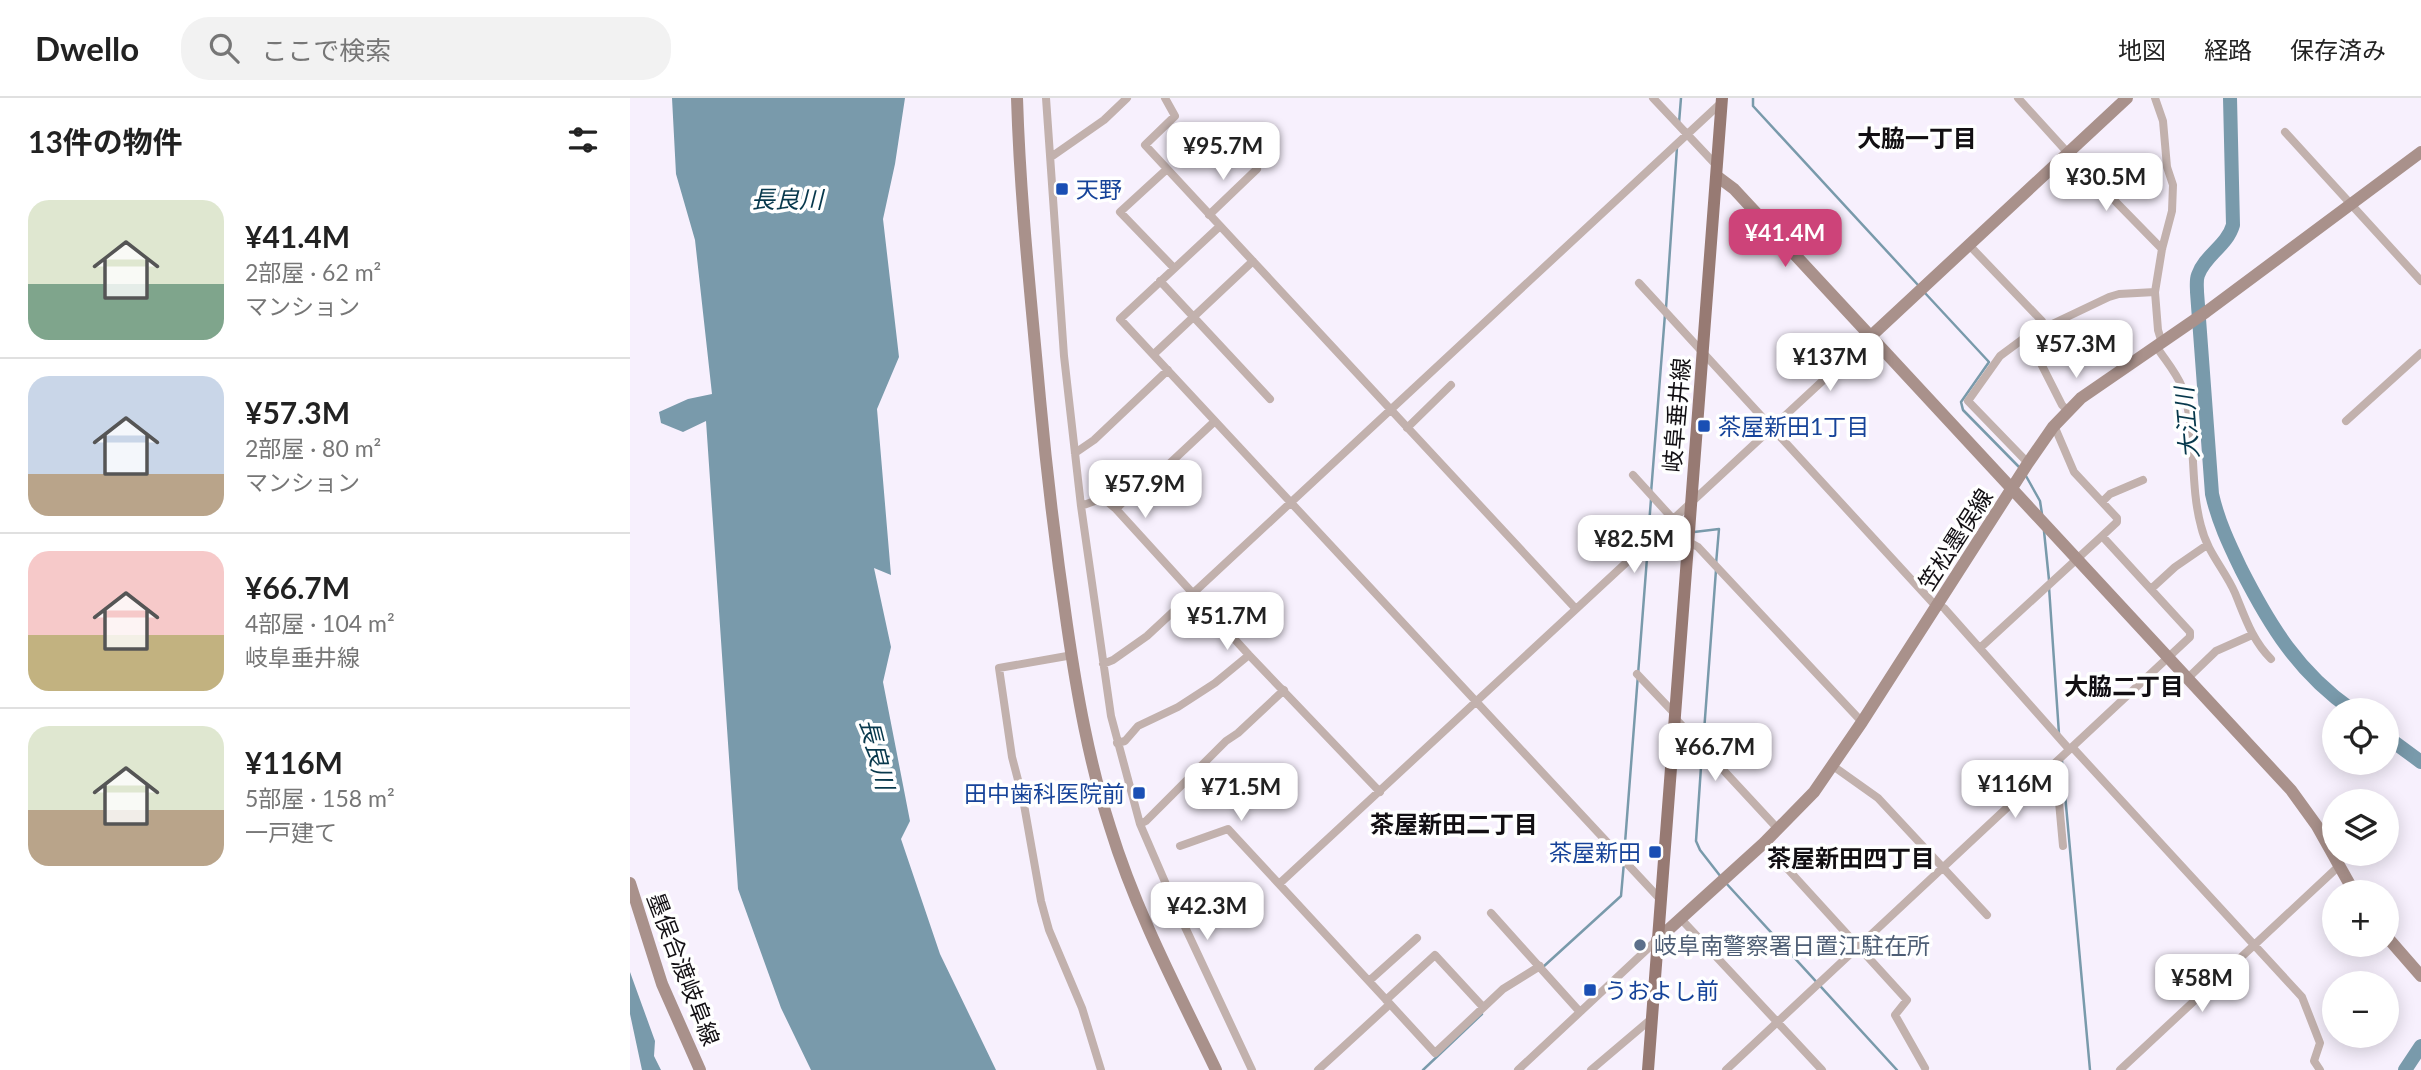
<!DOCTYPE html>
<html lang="ja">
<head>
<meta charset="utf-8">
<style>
  :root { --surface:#fff; --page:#f2f2f2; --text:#222; --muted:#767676; --line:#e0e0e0; --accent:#cd4379 }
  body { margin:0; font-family:Lato,"Noto Sans JP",sans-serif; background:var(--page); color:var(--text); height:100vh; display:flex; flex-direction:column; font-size:26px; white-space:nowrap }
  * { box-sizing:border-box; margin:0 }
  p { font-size:23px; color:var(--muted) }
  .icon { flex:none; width:38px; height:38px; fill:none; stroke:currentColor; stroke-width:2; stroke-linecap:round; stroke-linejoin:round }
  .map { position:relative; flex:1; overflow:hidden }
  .sheet { display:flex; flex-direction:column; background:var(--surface); width:630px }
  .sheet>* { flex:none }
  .fabs { position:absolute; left:1692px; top:600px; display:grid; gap:14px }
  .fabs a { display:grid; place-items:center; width:77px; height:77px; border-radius:50%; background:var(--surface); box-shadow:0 4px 18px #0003; font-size:35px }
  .price { position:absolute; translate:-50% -60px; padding:0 16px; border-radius:14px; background:#fff; color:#222; font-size:23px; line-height:46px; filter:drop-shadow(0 2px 4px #0008) }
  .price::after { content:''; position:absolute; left:50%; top:42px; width:21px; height:16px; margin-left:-10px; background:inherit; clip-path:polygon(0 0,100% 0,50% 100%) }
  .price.current { background:var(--accent); color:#fff }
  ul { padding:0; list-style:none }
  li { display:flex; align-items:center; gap:21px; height:175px; padding:0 28px }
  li+li { border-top:2px solid var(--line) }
  li span { display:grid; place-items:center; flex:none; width:196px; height:140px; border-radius:21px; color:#555 }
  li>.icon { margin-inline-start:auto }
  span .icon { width:84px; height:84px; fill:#fffc; stroke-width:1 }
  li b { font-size:30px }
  h2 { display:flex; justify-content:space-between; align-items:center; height:84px; padding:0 28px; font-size:30px }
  header { display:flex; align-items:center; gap:42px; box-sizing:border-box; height:98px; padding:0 35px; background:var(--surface); border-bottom:2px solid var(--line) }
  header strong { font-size:33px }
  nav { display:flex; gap:38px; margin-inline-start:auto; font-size:24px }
  .search { width:490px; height:63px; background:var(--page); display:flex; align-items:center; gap:18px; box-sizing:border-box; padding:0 24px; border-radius:28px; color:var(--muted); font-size:26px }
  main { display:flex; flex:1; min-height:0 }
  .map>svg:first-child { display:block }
  .water { fill:#799aab }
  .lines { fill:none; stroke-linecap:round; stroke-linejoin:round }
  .stream { stroke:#799aab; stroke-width:2.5 }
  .river { stroke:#799aab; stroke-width:14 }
  .street { stroke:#c2b1ad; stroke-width:8 }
  .secondary { stroke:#a9918b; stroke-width:12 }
  .primary { stroke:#977a73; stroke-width:12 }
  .transit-dot { fill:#1a4fb4; stroke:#fff; stroke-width:2.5 }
  .service-dot { fill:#5c6f8a; stroke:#fff; stroke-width:2.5 }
  .labels { text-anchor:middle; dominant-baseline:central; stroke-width:7; stroke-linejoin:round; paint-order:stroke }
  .transit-label { font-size:23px; fill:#164399; stroke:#fff; text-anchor:start }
  .street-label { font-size:23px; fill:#120f13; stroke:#fff }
  .service-label { font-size:23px; fill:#4e5e75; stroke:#fff; text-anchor:start }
  .neighbourhood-label { font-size:24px; font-weight:bold; fill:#120f13; stroke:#fff }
  .water-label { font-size:24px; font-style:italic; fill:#07384c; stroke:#fff }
</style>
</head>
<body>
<header>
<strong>Dwello</strong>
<div class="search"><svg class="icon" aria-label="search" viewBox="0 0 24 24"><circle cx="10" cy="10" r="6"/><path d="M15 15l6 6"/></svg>ここで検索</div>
<nav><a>地図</a><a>経路</a><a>保存済み</a></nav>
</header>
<main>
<section class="sheet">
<h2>13件の物件<svg class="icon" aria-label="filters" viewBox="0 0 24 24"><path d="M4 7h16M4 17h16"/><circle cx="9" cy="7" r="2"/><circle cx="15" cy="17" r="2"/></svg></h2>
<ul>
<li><span style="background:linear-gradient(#dfe7d0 60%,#7fa58c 0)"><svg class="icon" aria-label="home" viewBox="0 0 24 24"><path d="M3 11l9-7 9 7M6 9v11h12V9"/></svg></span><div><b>¥41.4M</b><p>2部屋 · 62 m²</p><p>マンション</p></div></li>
<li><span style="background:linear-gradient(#c9d6e8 70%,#b9a48a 0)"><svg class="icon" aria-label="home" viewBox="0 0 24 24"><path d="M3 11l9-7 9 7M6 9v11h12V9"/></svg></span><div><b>¥57.3M</b><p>2部屋 · 80 m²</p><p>マンション</p></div></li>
<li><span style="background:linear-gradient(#f6c9c9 60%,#c2b280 0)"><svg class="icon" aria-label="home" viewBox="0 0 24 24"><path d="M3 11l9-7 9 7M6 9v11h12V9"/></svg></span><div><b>¥66.7M</b><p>4部屋 · 104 m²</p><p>岐阜垂井線</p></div></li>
<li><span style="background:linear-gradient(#dfe7d0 60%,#b9a48a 0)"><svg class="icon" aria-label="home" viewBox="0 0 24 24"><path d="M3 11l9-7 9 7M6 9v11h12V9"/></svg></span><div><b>¥116M</b><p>5部屋 · 158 m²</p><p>一戸建て</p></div></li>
</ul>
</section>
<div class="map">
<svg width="1791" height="972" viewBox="0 0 1791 972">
  <rect width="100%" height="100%" fill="#f7f0fd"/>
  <!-- water -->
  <path class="water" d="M42,0h233l-10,66 -12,55 16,138 -22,52 14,166 -17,-7 17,79 -8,35 27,139 -9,18 39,115 56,116h-185l-30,-62 -43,-119 -32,-468 -23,11 -22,-9 -2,-11 29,-13 24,-5 -17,-154 -19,-66z
    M0,874l25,69 -1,15 7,14h-19l-12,-56z"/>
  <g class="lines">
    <!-- stream -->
    <path class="stream" d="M1123,0v8l165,179
      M1049,25l2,-25
      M1295,195l64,69 -28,40 2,8 57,58
      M1036,210l11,-161
      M1396,378l14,25 2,13
      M1021,395l14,-179
      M1414,433l5,49
      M1064,434l25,-3 -3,35
      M1018,440l3,-39
      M1018,450l36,-13
      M1419,489l10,147
      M1073,647l13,-175
      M1072,654l-6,89 4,9 21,27
      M1432,663l28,309
      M994,758l24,-311
      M1095,784l172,188
      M913,869l78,-71 3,-34
      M793,972l59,-56"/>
    <!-- river -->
    <path class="river" d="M1600,0l3,127c-6,21 -28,30 -35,50 -2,5 -1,12 -1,17l15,202c6,27 17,50 29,75 29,57 57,103 111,141
      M1757,639l34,25
      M1775,972l16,-24"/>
    <!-- street -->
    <path class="street" d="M416,0l18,258 17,150 30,210 29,108 38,88 74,158
      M535,0l10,18 -30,29 431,464
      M1023,0l65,69
      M1388,0l50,55 94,96
      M1525,0l8,23 4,46 6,18 -1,26 -10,38 -7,43 3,38 4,13
      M1655,34l136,149
      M421,59l53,-37 23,-22
      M537,71l-47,43 54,56
      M579,117l48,-46
      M590,128l-100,93 540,580
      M1339,147l73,76 3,6
      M530,183l110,118
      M1009,185l293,319 12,6 125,141
      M1397,238l35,69 5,5
      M1526,248c9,14 20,26 26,41 15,40 7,96 19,139 6,26 24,44 34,67 10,24 17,47 36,66
      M524,256l99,-93
      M1716,323l75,-68
      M777,330l44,-43
      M445,355l19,-13 74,-70
      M1398,365l-60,-62 32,-45 27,-20 82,-39 10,-3 36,-2
      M538,367l47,-44
      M1003,377l40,44
      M1472,404l8,-8 33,-14
      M451,408l22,-8 13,11 133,146 131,137
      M486,411l45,-44
      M1057,443l11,6 164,175
      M1521,491l24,-22 32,-22
      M1350,550l122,-112
      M437,558l-68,12 13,89 11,42 18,102 8,29 33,78 19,62
      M473,566l10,-4 34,-24 575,-534
      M1007,576l38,40
      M1558,580l28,-27 36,-16
      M1044,619l104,112
      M487,645l8,-2 13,-15 40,-19 37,-24 34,-28
      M1443,650l229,249 18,46 -6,18 6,9
      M1423,667l3,4 7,77
      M1203,668l45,32 109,117
      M510,726l6,-3 80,-80 12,-8 46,-43
      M1134,745l143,157 -12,15 30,53
      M550,748l48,-17 51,55
      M861,815l89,99
      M1051,821l141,151
      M739,883l48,-43
      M756,902l49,-45 48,52
      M760,906l45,49 68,-64 37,-23
      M688,972l72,-66 -111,-120 591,-547
      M888,972l139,-130
      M961,972l59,-50
      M1096,972l464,-433v-5l-88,-96 15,-14v-4l-43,-46 -18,-42 -3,-3
      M1490,972l219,-204"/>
    <!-- secondary -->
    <path class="secondary" d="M387,0c3,100 14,201 23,301 7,76 16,151 27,226 10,69 22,137 43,202 26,85 68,164 106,243
      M1088,79l16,12 557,601 26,36 37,66
      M1240,239l257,-239
      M0,785l32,101 38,86
      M1757,839l34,39
      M1027,842l107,-97 50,-51 48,-70 166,-259 25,-36 28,-29 125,-86 215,-160"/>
    <!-- primary -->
    <path class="primary" d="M1018,972l74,-972"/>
  </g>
  <!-- markers -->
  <g class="transit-dot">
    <rect x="425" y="84" width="14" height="14" rx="3.5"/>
    <rect x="1067" y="321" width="14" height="14" rx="3.5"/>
    <rect x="502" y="688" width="14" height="14" rx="3.5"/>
    <rect x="1018" y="747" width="14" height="14" rx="3.5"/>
    <rect x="953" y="885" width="14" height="14" rx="3.5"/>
  </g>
  <circle class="service-dot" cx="1010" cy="847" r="7"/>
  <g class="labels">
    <!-- transit labels -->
    <g class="transit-label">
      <text x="446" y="91">天野</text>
      <text x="1088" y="328">茶屋新田1丁目</text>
      <text x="495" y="695" text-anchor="end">田中歯科医院前</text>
      <text x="1011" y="754" text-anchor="end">茶屋新田</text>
      <text x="974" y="892">うおよし前</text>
    </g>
    <!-- street labels -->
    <g class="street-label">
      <text transform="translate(1046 317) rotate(-85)">岐阜垂井線</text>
      <text transform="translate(1325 441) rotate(-57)">笠松墨俣線</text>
      <text transform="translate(54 871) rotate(69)">墨俣合渡岐阜線</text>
    </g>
    <!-- service labels -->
    <g class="service-label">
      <text x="1024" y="847">岐阜南警察署日置江駐在所</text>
    </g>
    <!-- neighbourhood labels -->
    <g class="neighbourhood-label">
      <text x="1287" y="39">大脇一丁目</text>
      <text x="1494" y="587">大脇二丁目</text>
      <text x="824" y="725">茶屋新田二丁目</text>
      <text x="1221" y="759">茶屋新田四丁目</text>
    </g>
    <!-- water labels -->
    <g class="water-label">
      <text x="157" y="100">長良川</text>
      <text transform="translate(1556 325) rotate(-95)">大江川</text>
      <text transform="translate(248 656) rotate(76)">長良川</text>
    </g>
  </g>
</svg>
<div class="fabs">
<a><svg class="icon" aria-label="locate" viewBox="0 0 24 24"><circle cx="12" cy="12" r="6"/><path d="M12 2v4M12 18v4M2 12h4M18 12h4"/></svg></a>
<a><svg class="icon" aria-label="layers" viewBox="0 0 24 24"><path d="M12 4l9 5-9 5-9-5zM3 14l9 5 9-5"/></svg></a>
<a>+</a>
<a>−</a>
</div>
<b class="price" style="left:593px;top:84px">¥95.7M</b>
<b class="price" style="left:1476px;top:115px">¥30.5M</b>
<b class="price current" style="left:1155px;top:171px">¥41.4M</b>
<b class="price" style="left:1446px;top:282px">¥57.3M</b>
<b class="price" style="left:1200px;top:295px">¥137M</b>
<b class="price" style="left:515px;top:422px">¥57.9M</b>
<b class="price" style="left:1004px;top:477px">¥82.5M</b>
<b class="price" style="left:597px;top:554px">¥51.7M</b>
<b class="price" style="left:1085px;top:685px">¥66.7M</b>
<b class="price" style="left:1385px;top:722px">¥116M</b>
<b class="price" style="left:611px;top:725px">¥71.5M</b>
<b class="price" style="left:577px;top:844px">¥42.3M</b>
<b class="price" style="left:1572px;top:916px">¥58M</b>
</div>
</main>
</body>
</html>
